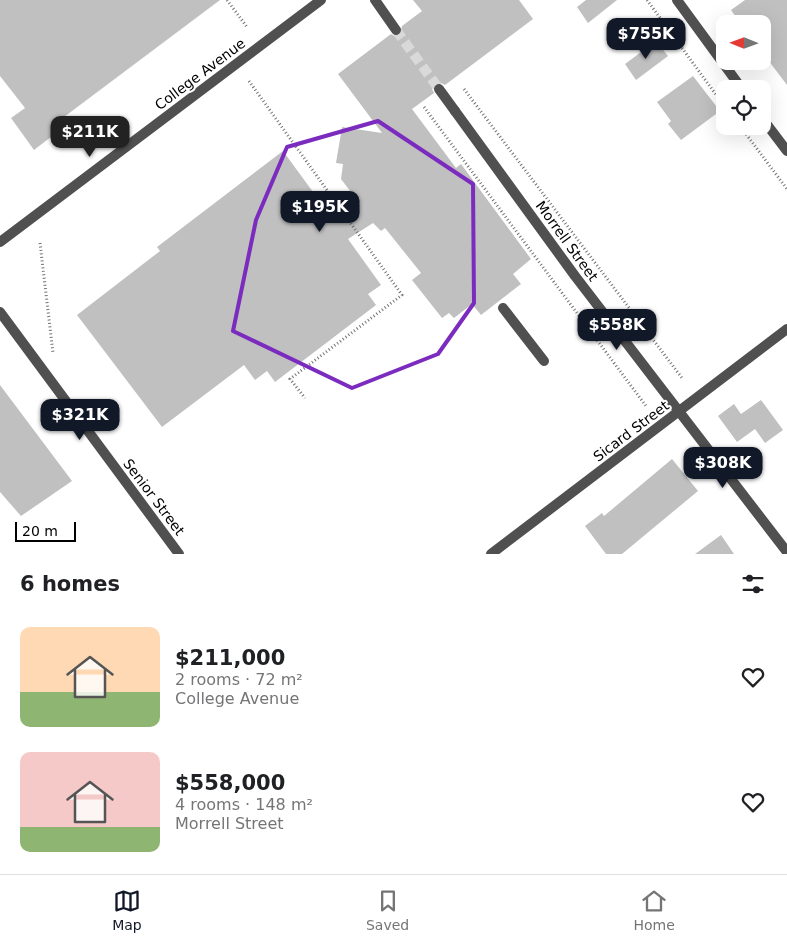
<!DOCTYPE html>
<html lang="en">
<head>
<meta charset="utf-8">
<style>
  :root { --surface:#fff; --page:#f6f6f6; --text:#202124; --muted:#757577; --line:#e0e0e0; --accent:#111827 }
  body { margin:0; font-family:"DejaVu Sans",sans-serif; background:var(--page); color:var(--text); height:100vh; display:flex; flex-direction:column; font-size:19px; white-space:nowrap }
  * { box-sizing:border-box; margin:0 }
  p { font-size:16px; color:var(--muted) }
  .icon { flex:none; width:28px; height:28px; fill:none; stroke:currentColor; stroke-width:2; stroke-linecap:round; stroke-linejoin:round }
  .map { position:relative; height:554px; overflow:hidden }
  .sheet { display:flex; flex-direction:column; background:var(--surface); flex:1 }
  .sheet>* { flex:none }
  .needle { width:32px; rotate:271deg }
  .tools { position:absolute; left:716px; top:15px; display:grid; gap:10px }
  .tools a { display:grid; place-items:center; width:55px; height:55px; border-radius:10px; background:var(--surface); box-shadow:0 5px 20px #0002; font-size:25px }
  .scale { position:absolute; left:15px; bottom:12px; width:61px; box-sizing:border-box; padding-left:5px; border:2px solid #000; border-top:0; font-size:14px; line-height:18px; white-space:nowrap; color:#000; -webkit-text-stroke:4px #fff; paint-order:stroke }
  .price { position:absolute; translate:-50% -42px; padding:0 11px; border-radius:10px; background:var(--accent); color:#fff; font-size:16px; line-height:32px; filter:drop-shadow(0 1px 2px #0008) }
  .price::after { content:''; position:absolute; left:50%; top:30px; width:15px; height:11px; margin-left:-8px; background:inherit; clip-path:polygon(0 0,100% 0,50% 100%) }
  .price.active { background:#222; color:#fff }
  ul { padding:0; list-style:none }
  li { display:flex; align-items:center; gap:15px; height:125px; padding:0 20px }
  li span { display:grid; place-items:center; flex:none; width:140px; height:100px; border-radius:10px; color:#555 }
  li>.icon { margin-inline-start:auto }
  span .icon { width:60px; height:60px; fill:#fffc; stroke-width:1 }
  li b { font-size:21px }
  h2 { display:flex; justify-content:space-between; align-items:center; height:60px; padding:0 20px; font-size:21px }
  .tabs { display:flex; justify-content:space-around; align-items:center; height:70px; border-top:1px solid var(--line); background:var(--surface); font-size:14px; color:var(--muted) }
  .tabs a { display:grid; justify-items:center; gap:2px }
  .tabs .active { color:var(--accent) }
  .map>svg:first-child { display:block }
  .building { fill:#c0c0c0 }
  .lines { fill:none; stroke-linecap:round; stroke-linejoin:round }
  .pedestrian-tunnel { stroke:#d9d9d9; stroke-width:10; stroke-dasharray:10 5; stroke-linecap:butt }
  .path { stroke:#727272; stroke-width:3; stroke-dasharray:1 2.5; stroke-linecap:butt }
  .service { stroke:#505050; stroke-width:10 }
  .pedestrian { stroke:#505050; stroke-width:10 }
  .minor { stroke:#505050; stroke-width:10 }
  .marked { fill:none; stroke:#7b2cbf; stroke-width:4; stroke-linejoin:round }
  .labels { text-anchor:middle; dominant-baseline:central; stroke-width:4; stroke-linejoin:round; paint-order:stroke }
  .street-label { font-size:14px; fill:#000; stroke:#fff }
</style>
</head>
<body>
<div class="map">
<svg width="787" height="554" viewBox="0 0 787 554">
  <rect width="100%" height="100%" fill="#fff"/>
  <!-- building -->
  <path class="building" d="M0,0h220l-164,123 4,7 -26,20 -23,-32 14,-10 -25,-32z
    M413,0h106l14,19 -88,66 -6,-3 -4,2 -3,5 2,4 -22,16 44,59 5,-4 70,95 -18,15 8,10 -40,31 -9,-11 -18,14 -5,-5 -7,5 -30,-38 9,-7 -36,-45 -4,3 -8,-8 -25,16 33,46 -13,9 8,11 -101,77 -8,-11 -12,9 -11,-15 -82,62 -85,-112 83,-64 -3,-4 126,-96 52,71 25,-18 -19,-25 2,-15 -7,-1 6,-36 40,6 -44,-59 53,-40 5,3 4,-2 2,-9 20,-15z
    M586,0h31l-29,23 -11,-16z
    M745,0h42v85l-25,-33v-28h-21l-10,-14z
    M656,41l12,15 -32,24 -11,-16z
    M693,76l27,35 -39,29 -13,-16 3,-3 -14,-19z
    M0,385l72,96 -51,35 -21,-24z
    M761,400l22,30 -18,13 -10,-14 -18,13 -19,-26 16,-12 7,10z
    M672,459l26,32 -76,63h-16l-21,-28 17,-13 2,3z
    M721,535l13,19h-39z"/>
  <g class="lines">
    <!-- pedestrian-tunnel -->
    <path class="pedestrian-tunnel" d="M396,30l43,59"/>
    <!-- path -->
    <path class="path" d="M227,0l20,27
      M647,0l78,107
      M249,81l153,214 -112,84 15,19
      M464,89l218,289
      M424,107l222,299
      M740,126l47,63
      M40,243l13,110"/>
    <!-- service -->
    <path class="service" d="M503,308l41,53"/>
    <!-- pedestrian -->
    <path class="pedestrian" d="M375,0l21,30
      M439,89l16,22"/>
    <!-- minor -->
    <path class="minor" d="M677,0l65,89
      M455,111l120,165 212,276
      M762,118l25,33
      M0,242l321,-242
      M0,312l179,242
      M491,554l296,-225"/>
  </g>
  <!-- marked area -->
  <path class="marked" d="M378,121l95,63 1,119 -36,51 -86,34 -119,-57 23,-111 31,-73z"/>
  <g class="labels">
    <!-- street labels -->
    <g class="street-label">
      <text transform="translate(200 74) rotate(-37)">College Avenue</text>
      <text transform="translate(567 241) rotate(54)">Morrell Street</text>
      <text transform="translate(631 431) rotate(-37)">Sicard Street</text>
      <text transform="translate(154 497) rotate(53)">Senior Street</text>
    </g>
  </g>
</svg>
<div class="tools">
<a><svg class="needle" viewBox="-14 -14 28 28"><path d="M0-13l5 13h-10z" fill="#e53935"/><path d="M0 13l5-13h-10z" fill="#757577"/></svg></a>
<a><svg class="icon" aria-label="locate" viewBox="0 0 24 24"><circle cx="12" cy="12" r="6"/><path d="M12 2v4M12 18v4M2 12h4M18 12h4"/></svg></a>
</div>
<div class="scale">20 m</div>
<b class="price" style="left:646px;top:60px">$755K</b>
<b class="price active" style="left:90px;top:158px">$211K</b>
<b class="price" style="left:320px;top:233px">$195K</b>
<b class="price" style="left:617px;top:351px">$558K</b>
<b class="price" style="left:80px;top:441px">$321K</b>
<b class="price" style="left:723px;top:489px">$308K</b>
</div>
<section class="sheet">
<h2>6 homes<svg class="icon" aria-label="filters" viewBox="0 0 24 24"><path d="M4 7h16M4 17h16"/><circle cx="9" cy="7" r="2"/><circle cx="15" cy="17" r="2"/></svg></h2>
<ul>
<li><span style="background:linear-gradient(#ffd9b3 65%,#8fb573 0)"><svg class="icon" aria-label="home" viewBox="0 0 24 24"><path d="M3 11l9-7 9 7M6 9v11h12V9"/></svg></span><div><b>$211,000</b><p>2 rooms · 72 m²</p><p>College Avenue</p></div><svg class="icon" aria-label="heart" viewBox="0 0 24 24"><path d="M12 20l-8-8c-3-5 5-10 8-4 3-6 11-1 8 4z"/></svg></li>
<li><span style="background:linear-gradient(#f6c9c9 75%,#8fb573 0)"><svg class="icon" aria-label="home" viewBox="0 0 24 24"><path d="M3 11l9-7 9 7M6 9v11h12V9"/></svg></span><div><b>$558,000</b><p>4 rooms · 148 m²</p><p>Morrell Street</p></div><svg class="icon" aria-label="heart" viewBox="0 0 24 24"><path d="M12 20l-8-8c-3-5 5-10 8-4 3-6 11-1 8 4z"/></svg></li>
</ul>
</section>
<nav class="tabs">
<a class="active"><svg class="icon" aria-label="map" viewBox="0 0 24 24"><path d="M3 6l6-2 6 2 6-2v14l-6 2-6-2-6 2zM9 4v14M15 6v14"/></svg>Map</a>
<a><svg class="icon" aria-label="saved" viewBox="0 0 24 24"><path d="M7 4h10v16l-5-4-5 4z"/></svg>Saved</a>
<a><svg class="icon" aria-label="home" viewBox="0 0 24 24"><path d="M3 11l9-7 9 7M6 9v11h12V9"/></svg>Home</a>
</nav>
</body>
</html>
